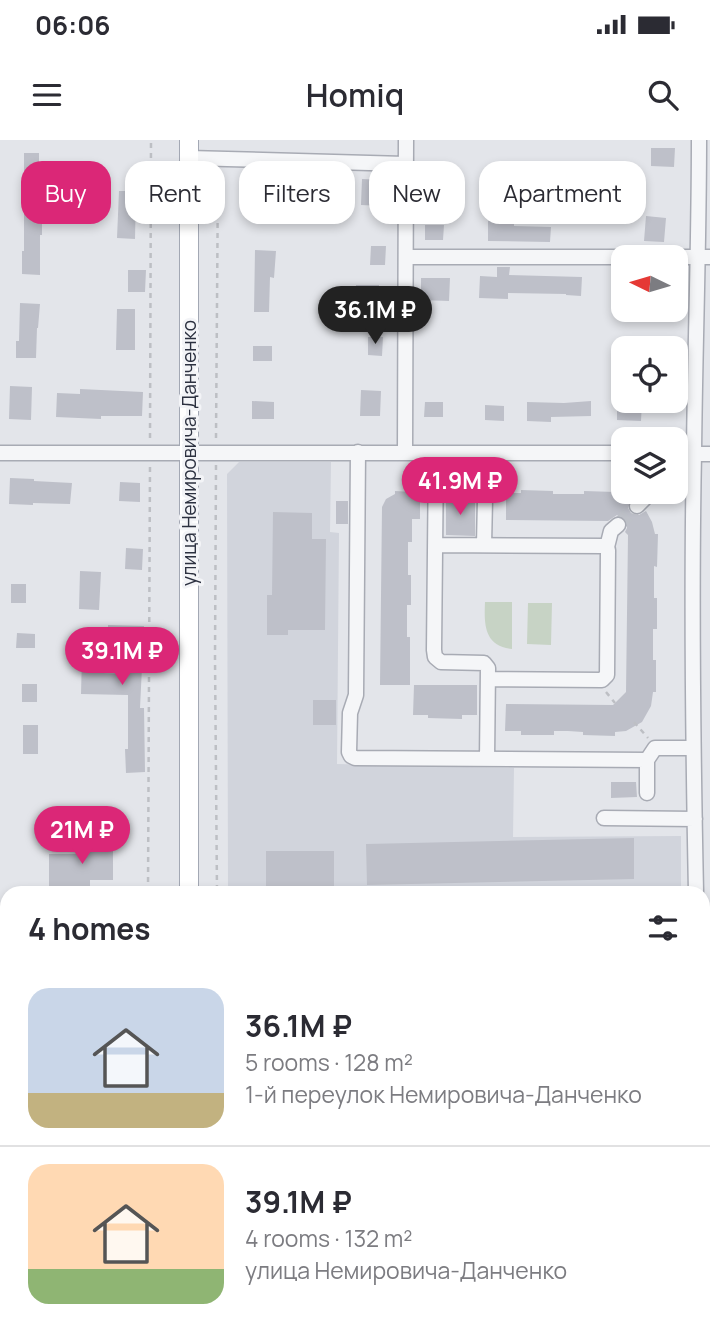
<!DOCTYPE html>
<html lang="en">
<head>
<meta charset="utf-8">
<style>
  :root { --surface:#fff; --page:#f7f7f7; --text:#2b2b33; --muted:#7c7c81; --line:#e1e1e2; --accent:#db2777 }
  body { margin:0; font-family:Manrope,sans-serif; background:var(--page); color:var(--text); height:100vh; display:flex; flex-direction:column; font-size:26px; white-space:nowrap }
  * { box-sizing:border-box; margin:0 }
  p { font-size:23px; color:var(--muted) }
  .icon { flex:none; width:38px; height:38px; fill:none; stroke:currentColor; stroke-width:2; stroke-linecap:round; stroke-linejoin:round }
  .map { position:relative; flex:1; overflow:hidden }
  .panel { position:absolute; left:0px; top:746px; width:710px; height:450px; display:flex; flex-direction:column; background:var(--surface); border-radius:21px 21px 0 0; box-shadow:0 4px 10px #0003 }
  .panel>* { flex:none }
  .banner { position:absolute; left:21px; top:21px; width:668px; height:63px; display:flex; gap:14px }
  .needle { width:46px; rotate:275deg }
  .fabs { position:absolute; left:611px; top:105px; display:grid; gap:14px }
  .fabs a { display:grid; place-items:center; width:77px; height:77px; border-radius:14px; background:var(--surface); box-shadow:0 4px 10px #0003; font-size:35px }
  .price { position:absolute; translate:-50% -60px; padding:0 16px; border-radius:24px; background:var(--accent); color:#fff; font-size:23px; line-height:46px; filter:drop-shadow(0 2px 4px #0008) }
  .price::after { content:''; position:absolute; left:50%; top:42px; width:21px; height:16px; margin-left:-10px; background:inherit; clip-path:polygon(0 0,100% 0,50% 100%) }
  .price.current { background:#222; color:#fff }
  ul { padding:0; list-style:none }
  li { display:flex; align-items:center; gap:21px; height:175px; padding:0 28px }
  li+li { border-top:2px solid var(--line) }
  li span { display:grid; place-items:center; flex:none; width:196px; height:140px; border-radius:21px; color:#555 }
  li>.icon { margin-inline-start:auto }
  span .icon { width:84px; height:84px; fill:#fffc; stroke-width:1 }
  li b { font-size:30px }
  h2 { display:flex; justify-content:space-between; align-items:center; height:84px; padding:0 28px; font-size:30px }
  .chip { padding:0 24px; border-radius:21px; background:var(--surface); box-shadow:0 4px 10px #0003; font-size:24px; line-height:63px }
  .chip.current { background:var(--accent); color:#fff }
  .status { display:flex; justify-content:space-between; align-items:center; height:49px; padding:0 35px; background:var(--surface); direction:ltr }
  .status svg { height:19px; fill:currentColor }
  header { display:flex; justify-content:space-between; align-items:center; height:91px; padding:0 28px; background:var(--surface); font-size:32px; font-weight:600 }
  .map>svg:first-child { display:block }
  .built { fill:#d1d4dc }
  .green { fill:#c7d3c5 }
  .building { fill:#bec0c9 }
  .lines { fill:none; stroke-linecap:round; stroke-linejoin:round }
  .minor-tunnel { stroke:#bec1c8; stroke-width:14; stroke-dasharray:14 7; stroke-linecap:butt }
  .minor-casing { stroke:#a8abb4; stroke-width:17 }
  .major-casing { stroke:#a3a8b4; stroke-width:20 }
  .path { stroke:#bdbfc4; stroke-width:2.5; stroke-dasharray:5 5; stroke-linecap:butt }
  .minor { stroke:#f5f6f8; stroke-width:14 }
  .major { stroke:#fff; stroke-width:18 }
  .labels { text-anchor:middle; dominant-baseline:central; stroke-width:6; stroke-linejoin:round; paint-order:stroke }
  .street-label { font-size:19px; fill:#2c3140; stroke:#f3f4f7 }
</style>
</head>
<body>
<div class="status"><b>06:06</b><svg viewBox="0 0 49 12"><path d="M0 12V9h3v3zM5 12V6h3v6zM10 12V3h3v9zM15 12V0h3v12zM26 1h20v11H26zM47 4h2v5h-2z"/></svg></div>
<header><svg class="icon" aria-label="menu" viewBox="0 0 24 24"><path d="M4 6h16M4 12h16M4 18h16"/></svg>Homiq<svg class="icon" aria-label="search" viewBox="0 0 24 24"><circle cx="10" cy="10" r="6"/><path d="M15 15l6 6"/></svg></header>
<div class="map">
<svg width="710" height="1195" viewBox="0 0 710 1195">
  <rect width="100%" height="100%" fill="#e3e5ea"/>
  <!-- built -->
  <path class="built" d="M239,322h92l-1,70 9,1 -2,231 177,4 -1,69 168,-1v56h-453l-1,-418z"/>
  <!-- green -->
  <path class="green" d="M485,462h27v47c-28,-3 -28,-25 -27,-47z
    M528,463h24l-1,42 -24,-1z"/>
  <!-- building -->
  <path class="building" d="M651,8h24l-1,19 -23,-1z
    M24,13h15v28h11v18h-8v36h-2v40l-18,-1v-23h2v-39h2l1,-41h-3z
    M362,39l21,1 -1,26 -21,-1z
    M119,51h17l-1,48 -18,-1z
    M255,52h19l-1,15h-18z
    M646,76l20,2 -2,24 -20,-1z
    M488,81h26v5l37,1 -1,15 -62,-1z
    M425,85h19l-1,15h-18z
    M371,106h15l-1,19h-15z
    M255,110l21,1 -2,27 -4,-1 -1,35h-15z
    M497,127h13l-1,8 73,2 -1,19 -15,-1v-1l-58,-1v6l-29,-1 1,-22 17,1z
    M128,130h18l-1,22h-17z
    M421,138h29l-1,23 -28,-1z
    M356,145h23v19h-24z
    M20,163l20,1 -2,24h-1l-1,30h-20v-17h3z
    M117,169h18v41h-19z
    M368,197h15l-1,19 -14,-1z
    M253,206h19v15h-19z
    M10,246l22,1 -1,33 -22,-1z
    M80,249l63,3 -1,24h-41v3l-45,-2 1,-24 23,1z
    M361,250l20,1 -1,25h-20z
    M252,261l22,1v17h-22z
    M591,261v15l-40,1v5l-24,-1v-19l37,1z
    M617,261h25l-1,20 -24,-1z
    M425,262h18v15h-19z
    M485,265l19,1v15l-19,-1z
    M10,338l24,1v2l38,2 -2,21 -37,-1v2l-24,-1z
    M120,342l20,1v19l-21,-1z
    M521,350l32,1v3h31v-3l31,1v3l15,4 -2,9 3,5 8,2 7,-4 6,11 3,12h3l-1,33 -3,-1v32h3v31h-4v31h3v32h-3l-2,14 -9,16 -16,9 -11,1v4l-32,-1v-3l-15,-1h-14v4h-33v-4h-16l1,-27 107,1 13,-13 2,-157 -3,-3 2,-4 -1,-9 -4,-3 -5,-1 -9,6 -102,-1v-27h15z
    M395,351l17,1v4h8v23h-8v23h-4v33h3v30h-4v32h3v48h-30l2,-178 4,-8 9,-5z
    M446,354h6l4,8 6,2 8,-4 2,-6h3v42l-29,-1z
    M336,361h12v23h-12z
    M273,372l39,1v26h14l-1,91h-37v5h-21v-40h5z
    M126,408l17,1 -1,21 -17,-1z
    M80,431l21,1 -2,38 -20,-1z
    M11,444h15v19h-15z
    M108,485l36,1 -4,82h4l1,64 -19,1 -1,-24h3v-54l-47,-1 1,-39 22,1 -1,17 22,1v-25h-17z
    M17,493l18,1v14h-19z
    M22,544h15v18h-15z
    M414,545h63v30h-15v4l-34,-1v-3h-15z
    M313,560h23v25h-23z
    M23,585h15v29h-15z
    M611,642h25l1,15 -26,1z
    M634,698v41l-267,6 -1,-41z
    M80,704h33v36h-23v7h-41v-33h31z
    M266,711h68v41h-68z"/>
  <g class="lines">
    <!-- minor-tunnel -->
    <path class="minor-tunnel" d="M618,385l19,-19"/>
    <!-- minor casing -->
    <g class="minor-casing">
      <path id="minor" d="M189,18l216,6
        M406,117h304
        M358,312l-2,243 -6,18 -1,39 2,4 4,2 292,2 8,-12h38
        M0,313h623
        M405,313l1,-313
        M436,313l-2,197 1,7 6,5 43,1 4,5 -1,91
        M676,314h34
        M462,354l1,-41
        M637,366l14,-14
        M435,405l169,1 4,4 -1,125 -5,5 -114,-1
        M484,405l2,-92
        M607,407l4,-16 7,-6
        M647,653v-33
        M604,678l91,1
        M696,752c-3,-146 -5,-293 -2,-439 1,-105 5,-209 5,-313
        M704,815h6
        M704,893h6
        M0,1177h7"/>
    </g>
    <!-- major casing -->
    <g class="major-casing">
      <path id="major" d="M189,752v-752
        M0,902h7
        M190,1188l1,7"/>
    </g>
    <!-- path -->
    <path class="path" d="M150,298l1,-298
      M216,298l2,-267
      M216,325l-1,193 2,234
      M606,552l9,11
      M634,582l14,16
      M148,752l2,-427
      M0,852h7
      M0,938h7
      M210,1188v7
      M245,1188l2,7
      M285,1188v7"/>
    <!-- minor -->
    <use href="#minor" class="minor"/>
    <!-- major -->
    <use href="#major" class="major"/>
  </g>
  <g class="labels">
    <!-- street labels -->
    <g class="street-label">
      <text transform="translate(189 313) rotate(-90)">улица Немировича-Данченко</text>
    </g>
  </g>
</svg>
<div class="fabs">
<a><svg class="needle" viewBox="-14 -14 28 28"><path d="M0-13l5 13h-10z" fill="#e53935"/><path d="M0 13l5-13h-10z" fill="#7c7c81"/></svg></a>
<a><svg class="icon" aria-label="locate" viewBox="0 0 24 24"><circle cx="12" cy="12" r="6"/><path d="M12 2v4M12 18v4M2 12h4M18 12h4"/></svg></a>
<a><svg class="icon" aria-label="layers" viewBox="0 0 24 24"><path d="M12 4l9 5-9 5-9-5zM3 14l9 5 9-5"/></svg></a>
</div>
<b class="price current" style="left:375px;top:206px">36.1M ₽</b>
<b class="price" style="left:460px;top:377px">41.9M ₽</b>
<b class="price" style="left:122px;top:547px">39.1M ₽</b>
<b class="price" style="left:82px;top:726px">21M ₽</b>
<div class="banner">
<a class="chip current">Buy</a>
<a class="chip">Rent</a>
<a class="chip">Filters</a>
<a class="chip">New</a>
<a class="chip">Apartment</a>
</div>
<section class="panel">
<h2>4 homes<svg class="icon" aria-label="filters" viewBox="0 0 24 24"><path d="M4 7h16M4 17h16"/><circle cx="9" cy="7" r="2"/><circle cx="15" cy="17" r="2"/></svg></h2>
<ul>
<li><span style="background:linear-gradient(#c9d6e8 75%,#c2b280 0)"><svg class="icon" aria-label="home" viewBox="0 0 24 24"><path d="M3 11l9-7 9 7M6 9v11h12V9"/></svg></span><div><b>36.1M ₽</b><p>5 rooms · 128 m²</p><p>1-й переулок Немировича-Данченко</p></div></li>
<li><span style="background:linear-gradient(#ffd9b3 75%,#8fb573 0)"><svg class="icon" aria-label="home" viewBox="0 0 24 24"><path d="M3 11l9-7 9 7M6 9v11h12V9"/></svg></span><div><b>39.1M ₽</b><p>4 rooms · 132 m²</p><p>улица Немировича-Данченко</p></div></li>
</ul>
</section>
</div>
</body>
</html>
